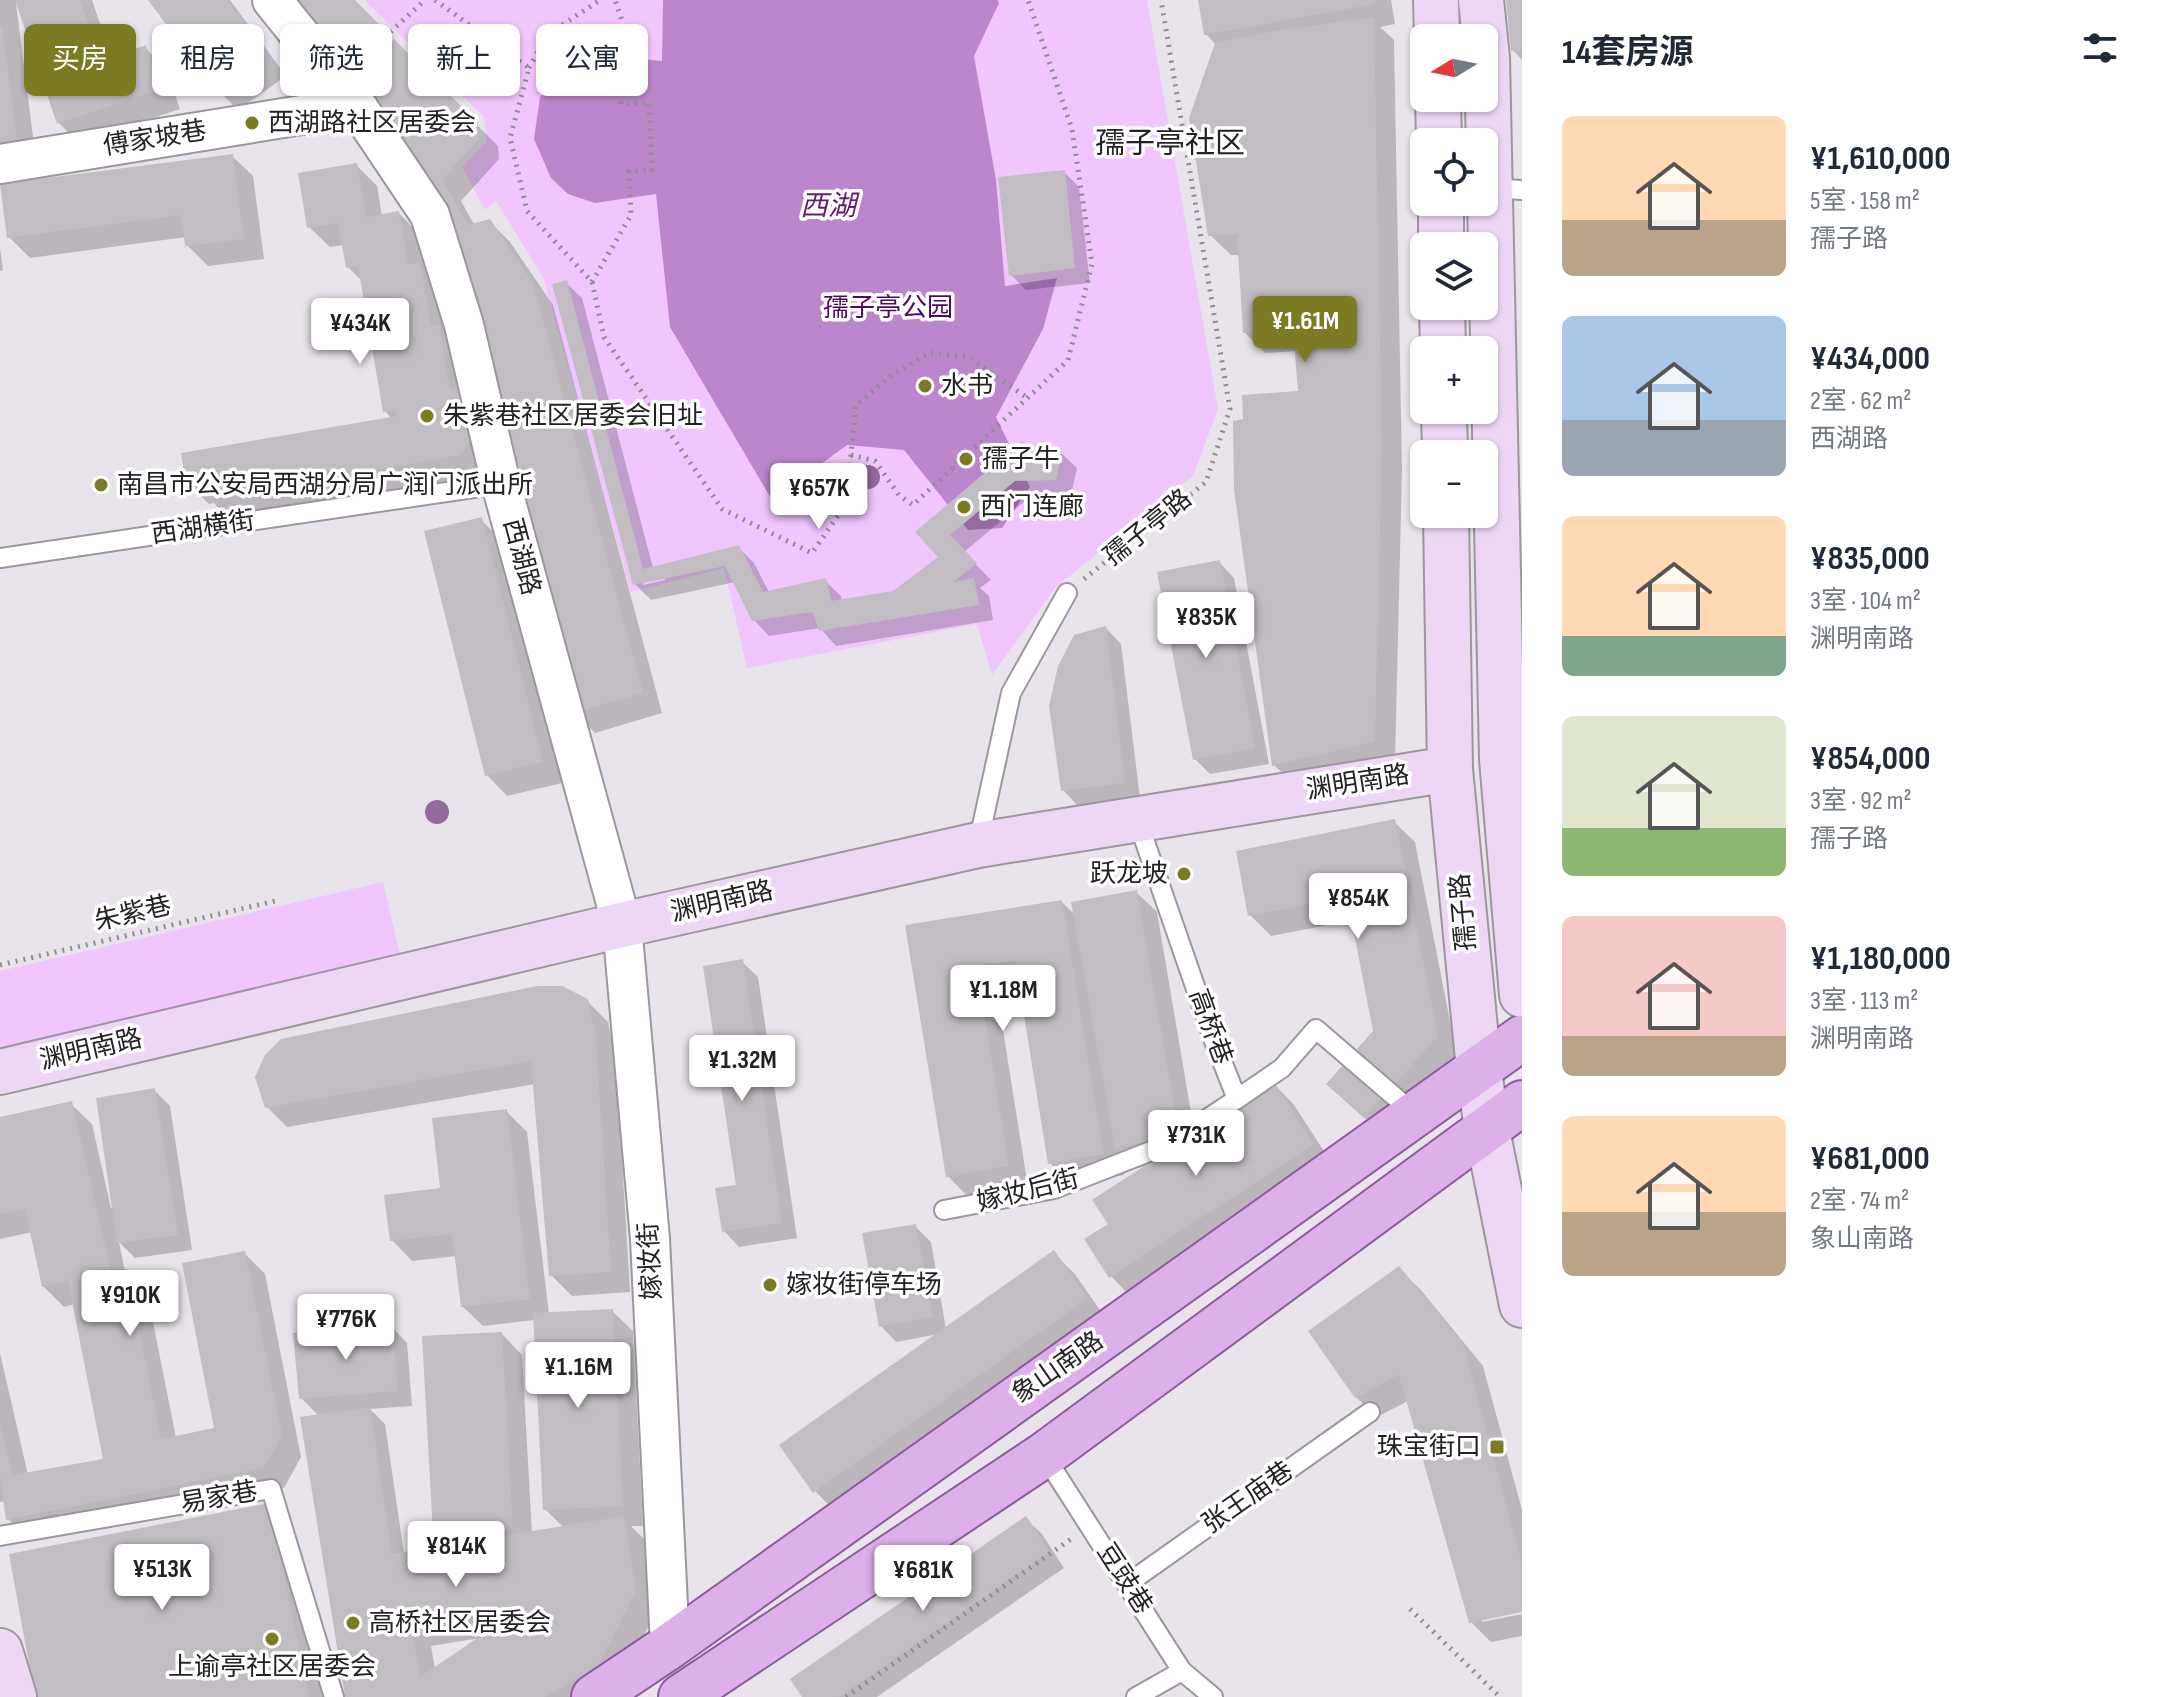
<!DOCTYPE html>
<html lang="zh">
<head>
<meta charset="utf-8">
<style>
  :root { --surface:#fff; --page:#f2f2f3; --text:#1f2937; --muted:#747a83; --accent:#7c7a22 }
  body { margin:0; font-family:"Sofia Sans Condensed","Noto Sans SC",sans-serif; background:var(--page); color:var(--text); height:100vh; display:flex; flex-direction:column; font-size:30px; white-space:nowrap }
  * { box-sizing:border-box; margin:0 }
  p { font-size:26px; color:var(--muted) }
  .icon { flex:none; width:44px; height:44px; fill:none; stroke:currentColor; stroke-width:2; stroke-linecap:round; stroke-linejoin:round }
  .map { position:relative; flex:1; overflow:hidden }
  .details { display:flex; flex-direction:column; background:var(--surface); width:640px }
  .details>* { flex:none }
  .top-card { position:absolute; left:24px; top:24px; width:760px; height:72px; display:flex; gap:16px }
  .needle { width:52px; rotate:260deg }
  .tools { position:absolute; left:1410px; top:24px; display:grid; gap:16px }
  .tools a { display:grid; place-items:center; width:88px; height:88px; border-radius:12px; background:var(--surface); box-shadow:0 2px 6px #0004; font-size:40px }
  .price { position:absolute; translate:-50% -68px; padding:0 18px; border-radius:8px; background:#fff; color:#222; font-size:26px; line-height:52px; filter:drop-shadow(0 2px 4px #0008) }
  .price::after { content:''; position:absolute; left:50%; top:48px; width:24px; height:18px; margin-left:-12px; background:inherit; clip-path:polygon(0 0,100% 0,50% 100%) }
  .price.current { background:var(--accent); color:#fff }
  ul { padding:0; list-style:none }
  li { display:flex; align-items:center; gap:24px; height:200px; padding:0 40px }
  li span { display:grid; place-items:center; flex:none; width:224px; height:160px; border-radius:12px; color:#555 }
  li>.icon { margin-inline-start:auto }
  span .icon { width:96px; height:96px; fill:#fffc; stroke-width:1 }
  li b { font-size:34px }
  h2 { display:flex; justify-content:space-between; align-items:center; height:96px; padding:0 40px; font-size:34px }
  .chip { padding:0 28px; border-radius:12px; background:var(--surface); box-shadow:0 2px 6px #0004; font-size:28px; line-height:72px }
  .chip.current { background:var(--accent); color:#fff }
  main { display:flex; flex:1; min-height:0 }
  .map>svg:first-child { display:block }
  .green { fill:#f1c6fe }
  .water { fill:#bc86cc }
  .shadow { fill:#0003; fill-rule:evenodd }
  .building { fill:#c2bdc3; fill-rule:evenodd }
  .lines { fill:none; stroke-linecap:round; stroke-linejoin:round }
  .lane-casing { stroke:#9b979d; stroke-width:22 }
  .street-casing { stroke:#9b979d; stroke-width:42 }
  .secondary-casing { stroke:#9b979d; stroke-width:48 }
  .primary-casing { stroke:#8e5c9c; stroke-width:48 }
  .path { stroke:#908c91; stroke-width:5; stroke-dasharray:2 6; stroke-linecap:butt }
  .lane { stroke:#fff; stroke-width:18 }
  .street { stroke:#fff; stroke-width:38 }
  .secondary { stroke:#eed7f4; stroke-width:44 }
  .primary { stroke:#ddb0ea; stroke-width:44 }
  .tree { fill:#946a9f }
  .poi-dot { fill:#7c7a22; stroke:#fff; stroke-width:3 }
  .labels { text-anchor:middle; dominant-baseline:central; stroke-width:7; stroke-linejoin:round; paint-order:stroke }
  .poi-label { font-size:26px; fill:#242225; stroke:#fff; text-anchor:start }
  .street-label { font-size:26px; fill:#242225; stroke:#fff }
  .park-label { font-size:26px; fill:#4f0760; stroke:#fff }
  .water-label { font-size:28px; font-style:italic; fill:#601d71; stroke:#fff }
  .quarter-label { font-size:30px; fill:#242225; stroke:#fff }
</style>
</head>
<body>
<main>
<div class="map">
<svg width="1522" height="1697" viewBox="0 0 1522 1697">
  <rect width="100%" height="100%" fill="#e9e4eb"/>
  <!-- green -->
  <path class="green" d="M364,0h783l71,409 -25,67 -137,111 -64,88 -15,-51 -230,44 -23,-100 -93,24 -87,-313 -48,-78 -11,9 -23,-43 25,-26 -3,-24z
    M383,882l19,81 -402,94v-86z"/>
  <!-- water -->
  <path class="water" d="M663,0h335l1,3 -25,53 22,124 9,106 52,-8 -14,51 -47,88 34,70 -28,41 -34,2 -64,-80 -57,-5 -75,55 -102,-173 -14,-133 -61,9 -27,-9 -17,-16 -17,-39 6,-42 22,-25 25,-19 75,8z"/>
  <!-- shadow -->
  <path class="shadow" d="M0,0h92l20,59 33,-11 21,20 14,41 -101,34 -20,-20 -41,-120h-2l20,157 -36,5z
    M151,0h79l56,76 -48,34 -20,-20z
    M352,0l146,146 1,13 -38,42 14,25 14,-5 21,21 43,63 109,408 -67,20 -20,-21 -136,-504 -100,-142z
    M1200,0h191l4,24 -15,3 14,13 8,430 -7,292 -100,23 -21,-20 26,-368 -3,-46 -32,2 -20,-20 -5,-78h-9l-21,-20 6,-190 -10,-11z
    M1508,0h14v60l-9,-10z
    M232,156l21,20 11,83 -56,7 -21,-21 -1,-8 -156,21 -21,-21z
    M356,165l21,21 5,30 17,-3 20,21 7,37 14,15 41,189 -251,44 -16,-16 -5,1 -21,-21 204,-64 -7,-8 -22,-129 -15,-15 -4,-22 -14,2 -21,-20z
    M1064,172l15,15 11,96 -64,7 -15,-15z
    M0,248l3,22 -3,1z
    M566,283l16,15 71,270 85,-21 16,16 15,29 56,-11 16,15 1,6 52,-9 47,-36 -23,-25 115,-78 28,-1 16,15 -6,27 -40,1 -67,56 27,28 -11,8 9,8 4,24 -157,26 -16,-18 -51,8 -15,-16 -19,-38 -84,18 -16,-16zM664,576l1,4 -22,5v-4z
    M481,520l21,20 60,243 -55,13 -20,-21z
    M1219,562l15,16 35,186 -59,10 -15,-15z
    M1106,628l15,16 19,154 -62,8 -15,-16z
    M1394,822l21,20 42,215 -71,80 -37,-33 26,-72 -22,-112 -82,16 -21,-21z
    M1136,892l21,20 38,224 79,-52 20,21 39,60 -202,132 -20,-21v-52l38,-58 -12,2 -17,-18 4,25 -53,9 -21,-21 -29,-180 -25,3 32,201 -60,10 -20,-21 -41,-249 155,-25 14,14z
    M742,962l16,15 39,261 -58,9 -15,-16 15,-44z
    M587,1001l21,21 8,38 14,232 -58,4 -21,-21 -16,-191 -248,43 -20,-20z
    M154,1090l16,16 22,144 -57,8 -16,-16 6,30 22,20 29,146 41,-9 27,-176 21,21 36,183 -17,31 -255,51 -21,-20 -3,-18 -5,1v-149l28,122 78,-14 -31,-157 -11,3 -21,-21 -11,-54 -32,7v-120l71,-15 21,20 19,84 3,-1z
    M506,1111l21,21 22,182 63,-3 21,20 10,195h-12l13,13 12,73 -38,74 -18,11h-253l-28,-281 -18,-18 91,-71 15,16 5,63 -42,3 15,15 19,130 45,-7 -14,-15 67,-198 20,21 10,178 32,-5 -19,-19 -10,-189 -52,6 -21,-20 -5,-50 -45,5 -20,-21 50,-50zM480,1638l-45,31 -4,-23z
    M915,1226l16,16 15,87 107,-76 21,20 33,47 -271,192 -21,-21 124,-157 -43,8 -15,-16z
    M1399,1269l21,20 63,77 39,144v100l-40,8v4l40,-8v22l-31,6 -20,-20 -63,-221 -31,16 -21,-20z
    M1026,1519l16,15 22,34 -187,129h-73z
    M289,1526l35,171h-287z"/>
  <!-- building -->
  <path class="building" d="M15,0h65l21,61 45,-16 14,44 -103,35z
    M148,0h79l40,54 -51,37z
    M284,0h71l28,28 -46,40z
    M1198,0h177v4l-171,31z
    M1506,0h16v50l-11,1z
    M1374,17l8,431 -7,293 -103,25 -38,-277 -1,-68 10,-2 -1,-24 56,-4 -5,-61 -50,3 -6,-99 -29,2 -19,-118 26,-75 53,-11z
    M2,26l15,114 -17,2v-115z
    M394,39l84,84 1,15 -37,42 26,45 22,-6 43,64 110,410 -70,20 -136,-504 -81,-127z
    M233,154l11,85 -59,7 -4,-31 -174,23 -7,-54z
    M357,163l9,54 33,-6 9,53 12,-1 11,63 8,-1 11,64 13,-2 9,52 -11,16 -254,44 -3,-18 -18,3 -5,-31 216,-37 -1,-6 -13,2 -25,-146 -12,2 -8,-45 -31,5 -9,-55z
    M1065,170l10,98 -66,8 -11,-99z
    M567,280l76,289 96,-24 24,47 63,-14 5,23 62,-10 45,-34 -23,-25 107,-91 12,11 28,-1 -6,29 -41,1 -65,54 27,28 -24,19 21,-4 5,27 -160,26 -6,-19 -61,9 -27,-55 -92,19 -81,-301z
    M482,517l61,245 -58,14 -61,-245z
    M1220,560l35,188 -62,12 -36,-188z
    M1106,626l19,157 -64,8 -12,-85 9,-40 16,-31z
    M1395,819l43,217 -74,82 -38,-34 47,-53 -26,-134 -99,19 -12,-65z
    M1137,890l42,245 -64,13 -44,-246z
    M1062,900l42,254 -56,10 -33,-204 -39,6 33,200 -63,11 -41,-252z
    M743,959l39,264 -60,9 -7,-44 21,-3 -33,-219z
    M537,986h25l26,13 8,39 15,234 -62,4 -18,-215 -266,47 -10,-31 10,-22 16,-16z
    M1274,1082l40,62 -205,134 -25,-39 24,-15 -16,-24z
    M155,1088l23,147 -61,8 -21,-145z
    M72,1101l39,171 16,-3 34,170 53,-11 -32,-165 63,-12 37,184 -18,33 -258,52 -6,-41 11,-3 -11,2v-54l13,51 90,-16 -35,-178 -26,6 -17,-78 -25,5v-97z
    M507,1109l23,190 -69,8 -9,-73 -62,7 -6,-46 56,-7 -8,-70z
    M916,1224l17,93 -54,10 -17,-94z
    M1054,1250l34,48 -275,195 -34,-48z
    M1399,1266l64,77 59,220v49l-53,11 -70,-248 -44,23 -47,-67z
    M613,1309l10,197 -80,4 -10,-197z
    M393,1325l5,66 -99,8 -6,-66z
    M502,1332l11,197 -80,4 -11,-197z
    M370,1407l22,147 232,-38 12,75 -38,75 -53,31h-200l-45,-280zM520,1609l-100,68 -8,-51z
    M269,1503l40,194h-274l-26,-143z
    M1026,1516l24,36 -211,145h-37l-12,-18z"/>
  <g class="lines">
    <!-- lane casing -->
    <g class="lane-casing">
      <path id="lane" d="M1490,188l32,2
        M0,558l501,-74
        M1137,819l77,222 23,58 45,-31 34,-39 100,86
        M978,844l33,-151 56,-100
        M944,1210l110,-21 115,-45 68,-45
        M1044,1455l138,216 31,26
        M0,1536l271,-47 63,208
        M1127,1584l243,-172
        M1136,1697l46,-26"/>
    </g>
    <!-- street casing -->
    <g class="street-casing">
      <path id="street" d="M272,0l85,106 73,109 34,110 37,159 121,441 28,314 20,407
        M0,164l357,-58"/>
    </g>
    <!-- secondary casing -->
    <g class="secondary-casing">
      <path id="secondary" d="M1436,0l1,38
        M1481,0l6,58 15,701 20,236
        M1438,98l1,44
        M1441,202v44
        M1442,306l1,44
        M1444,410l1,44
        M1446,514l4,255 29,301 8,60 35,175
        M0,1072l622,-147 356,-80 472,-76
        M0,1651l14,46"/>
    </g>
    <!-- primary casing -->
    <g class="primary-casing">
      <path id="primary" d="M594,1697l76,-51 852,-608
        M681,1697l363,-242 478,-352"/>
    </g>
    <!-- path -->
    <path class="path" d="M435,0l94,68 -19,70 17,73 65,71 12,55 118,172 90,44 34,-49 10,-99 36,-30 37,-22 40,4 57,40
      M361,59l64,-59
      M529,68l18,-33 53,-35
      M592,282l39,-67 -2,-44 23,-1 -3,-67 -28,1 -2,-40h10l-2,-29 -12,-35
      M851,455l24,6 24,34 14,10 155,-145 24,-96 -20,-135 -44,-129
      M1084,579l122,-97 24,-73 -69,-409
      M0,965l275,-64
      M1410,1609l90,88
      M846,1697l225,-158"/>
    <!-- lane -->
    <use href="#lane" class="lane"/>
    <!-- street -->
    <use href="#street" class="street"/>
    <!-- secondary -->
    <use href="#secondary" class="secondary"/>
    <!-- primary -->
    <use href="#primary" class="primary"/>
  </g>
  <!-- trees -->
  <g class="tree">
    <circle cx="868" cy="477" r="12"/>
    <circle cx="437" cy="812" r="12"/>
  </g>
  <!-- markers -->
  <g class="poi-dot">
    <circle cx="252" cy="123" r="8"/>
    <circle cx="925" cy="386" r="8"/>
    <circle cx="427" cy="416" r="8"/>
    <circle cx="966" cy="459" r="8"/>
    <circle cx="101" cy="485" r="8"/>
    <circle cx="964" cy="507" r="8"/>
    <circle cx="1184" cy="874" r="8"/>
    <circle cx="770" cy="1285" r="8"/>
    <rect x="1489" y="1439" width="16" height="16" rx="4"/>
    <circle cx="353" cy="1623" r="8"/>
    <circle cx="272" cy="1639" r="8"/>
  </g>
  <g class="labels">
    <!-- poi labels -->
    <g class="poi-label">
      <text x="268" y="123">西湖路社区居委会</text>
      <text x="941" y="386">水书</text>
      <text x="443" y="416">朱紫巷社区居委会旧址</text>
      <text x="982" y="459">孺子牛</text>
      <text x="117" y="485">南昌市公安局西湖分局广润门派出所</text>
      <text x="980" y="507">西门连廊</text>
      <text x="1168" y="874" text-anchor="end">跃龙坡</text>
      <text x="786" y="1285">嫁妆街停车场</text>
      <text x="1481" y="1447" text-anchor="end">珠宝街口</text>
      <text x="369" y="1623">高桥社区居委会</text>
      <text x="272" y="1667" text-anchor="middle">上谕亭社区居委会</text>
    </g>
    <!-- street labels -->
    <g class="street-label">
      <text transform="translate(155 139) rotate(-9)">傅家坡巷</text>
      <text transform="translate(203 528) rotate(-8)">西湖横街</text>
      <text transform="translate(1148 528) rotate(-39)">孺子亭路</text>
      <text transform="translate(521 557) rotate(75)">西湖路</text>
      <text transform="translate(1358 783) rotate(-9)">渊明南路</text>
      <text transform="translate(722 902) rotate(-13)">渊明南路</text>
      <text transform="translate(1464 912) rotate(-95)">孺子路</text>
      <text transform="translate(133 914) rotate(-13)">朱紫巷</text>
      <text transform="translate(1210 1027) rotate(70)">高桥巷</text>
      <text transform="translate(91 1050) rotate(-13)">渊明南路</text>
      <text transform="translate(1028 1191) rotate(-14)">嫁妆后街</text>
      <text transform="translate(651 1261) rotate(-93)">嫁妆街</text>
      <text transform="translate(1058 1368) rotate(-35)">象山南路</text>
      <text transform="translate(219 1498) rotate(-10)">易家巷</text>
      <text transform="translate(1248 1498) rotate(-35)">张王庙巷</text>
      <text transform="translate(1124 1579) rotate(57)">豆豉巷</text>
    </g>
    <!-- park labels -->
    <g class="park-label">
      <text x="888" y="308">孺子亭公园</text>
    </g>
    <!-- water labels -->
    <g class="water-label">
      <text x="828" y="206">西湖</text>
    </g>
    <!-- quarter labels -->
    <g class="quarter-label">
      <text x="1170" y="144">孺子亭社区</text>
    </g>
  </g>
</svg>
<div class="tools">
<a><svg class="needle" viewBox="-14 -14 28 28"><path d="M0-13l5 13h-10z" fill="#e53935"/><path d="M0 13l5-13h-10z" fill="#747a83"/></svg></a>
<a><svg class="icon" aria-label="locate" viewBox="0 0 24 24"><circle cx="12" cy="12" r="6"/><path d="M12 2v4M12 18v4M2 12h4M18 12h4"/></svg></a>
<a><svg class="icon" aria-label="layers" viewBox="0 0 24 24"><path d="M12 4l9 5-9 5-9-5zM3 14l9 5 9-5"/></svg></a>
<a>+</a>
<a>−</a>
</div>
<b class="price current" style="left:1305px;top:364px">¥1.61M</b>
<b class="price" style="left:360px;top:366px">¥434K</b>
<b class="price" style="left:819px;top:531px">¥657K</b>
<b class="price" style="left:1206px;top:660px">¥835K</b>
<b class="price" style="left:1358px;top:941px">¥854K</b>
<b class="price" style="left:1003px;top:1033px">¥1.18M</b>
<b class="price" style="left:742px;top:1103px">¥1.32M</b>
<b class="price" style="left:1196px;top:1178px">¥731K</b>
<b class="price" style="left:130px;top:1338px">¥910K</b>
<b class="price" style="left:346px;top:1362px">¥776K</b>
<b class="price" style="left:578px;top:1410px">¥1.16M</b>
<b class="price" style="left:456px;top:1589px">¥814K</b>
<b class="price" style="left:162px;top:1612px">¥513K</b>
<b class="price" style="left:923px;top:1613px">¥681K</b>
<div class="top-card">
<a class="chip current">买房</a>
<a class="chip">租房</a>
<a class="chip">筛选</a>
<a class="chip">新上</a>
<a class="chip">公寓</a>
</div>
</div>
<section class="details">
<h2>14套房源<svg class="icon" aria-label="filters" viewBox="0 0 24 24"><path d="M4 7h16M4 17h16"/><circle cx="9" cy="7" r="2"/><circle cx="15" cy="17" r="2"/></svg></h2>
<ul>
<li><span style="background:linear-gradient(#ffd9b3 65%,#b9a48a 0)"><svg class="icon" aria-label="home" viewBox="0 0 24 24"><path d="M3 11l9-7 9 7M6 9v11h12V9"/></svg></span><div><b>¥1,610,000</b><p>5室 · 158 m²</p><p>孺子路</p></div></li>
<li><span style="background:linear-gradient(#a9c7e8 65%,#9aa5b1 0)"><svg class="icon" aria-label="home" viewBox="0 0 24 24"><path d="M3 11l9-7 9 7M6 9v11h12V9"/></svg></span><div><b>¥434,000</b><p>2室 · 62 m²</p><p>西湖路</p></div></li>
<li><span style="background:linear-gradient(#ffd9b3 75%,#7fa58c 0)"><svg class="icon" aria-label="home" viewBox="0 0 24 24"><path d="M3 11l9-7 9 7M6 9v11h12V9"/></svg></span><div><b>¥835,000</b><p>3室 · 104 m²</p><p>渊明南路</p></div></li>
<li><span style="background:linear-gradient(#dfe7d0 70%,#8fb573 0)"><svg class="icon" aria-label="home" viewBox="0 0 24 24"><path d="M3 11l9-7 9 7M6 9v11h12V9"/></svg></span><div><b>¥854,000</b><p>3室 · 92 m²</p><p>孺子路</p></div></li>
<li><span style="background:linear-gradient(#f6c9c9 75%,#b9a48a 0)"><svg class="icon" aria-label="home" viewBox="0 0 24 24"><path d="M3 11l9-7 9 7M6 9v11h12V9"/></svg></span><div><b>¥1,180,000</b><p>3室 · 113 m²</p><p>渊明南路</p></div></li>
<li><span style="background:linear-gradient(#ffd9b3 60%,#b9a48a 0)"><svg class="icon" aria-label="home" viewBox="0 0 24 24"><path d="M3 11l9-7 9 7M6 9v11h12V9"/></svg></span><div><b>¥681,000</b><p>2室 · 74 m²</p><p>象山南路</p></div></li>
</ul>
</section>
</main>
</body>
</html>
